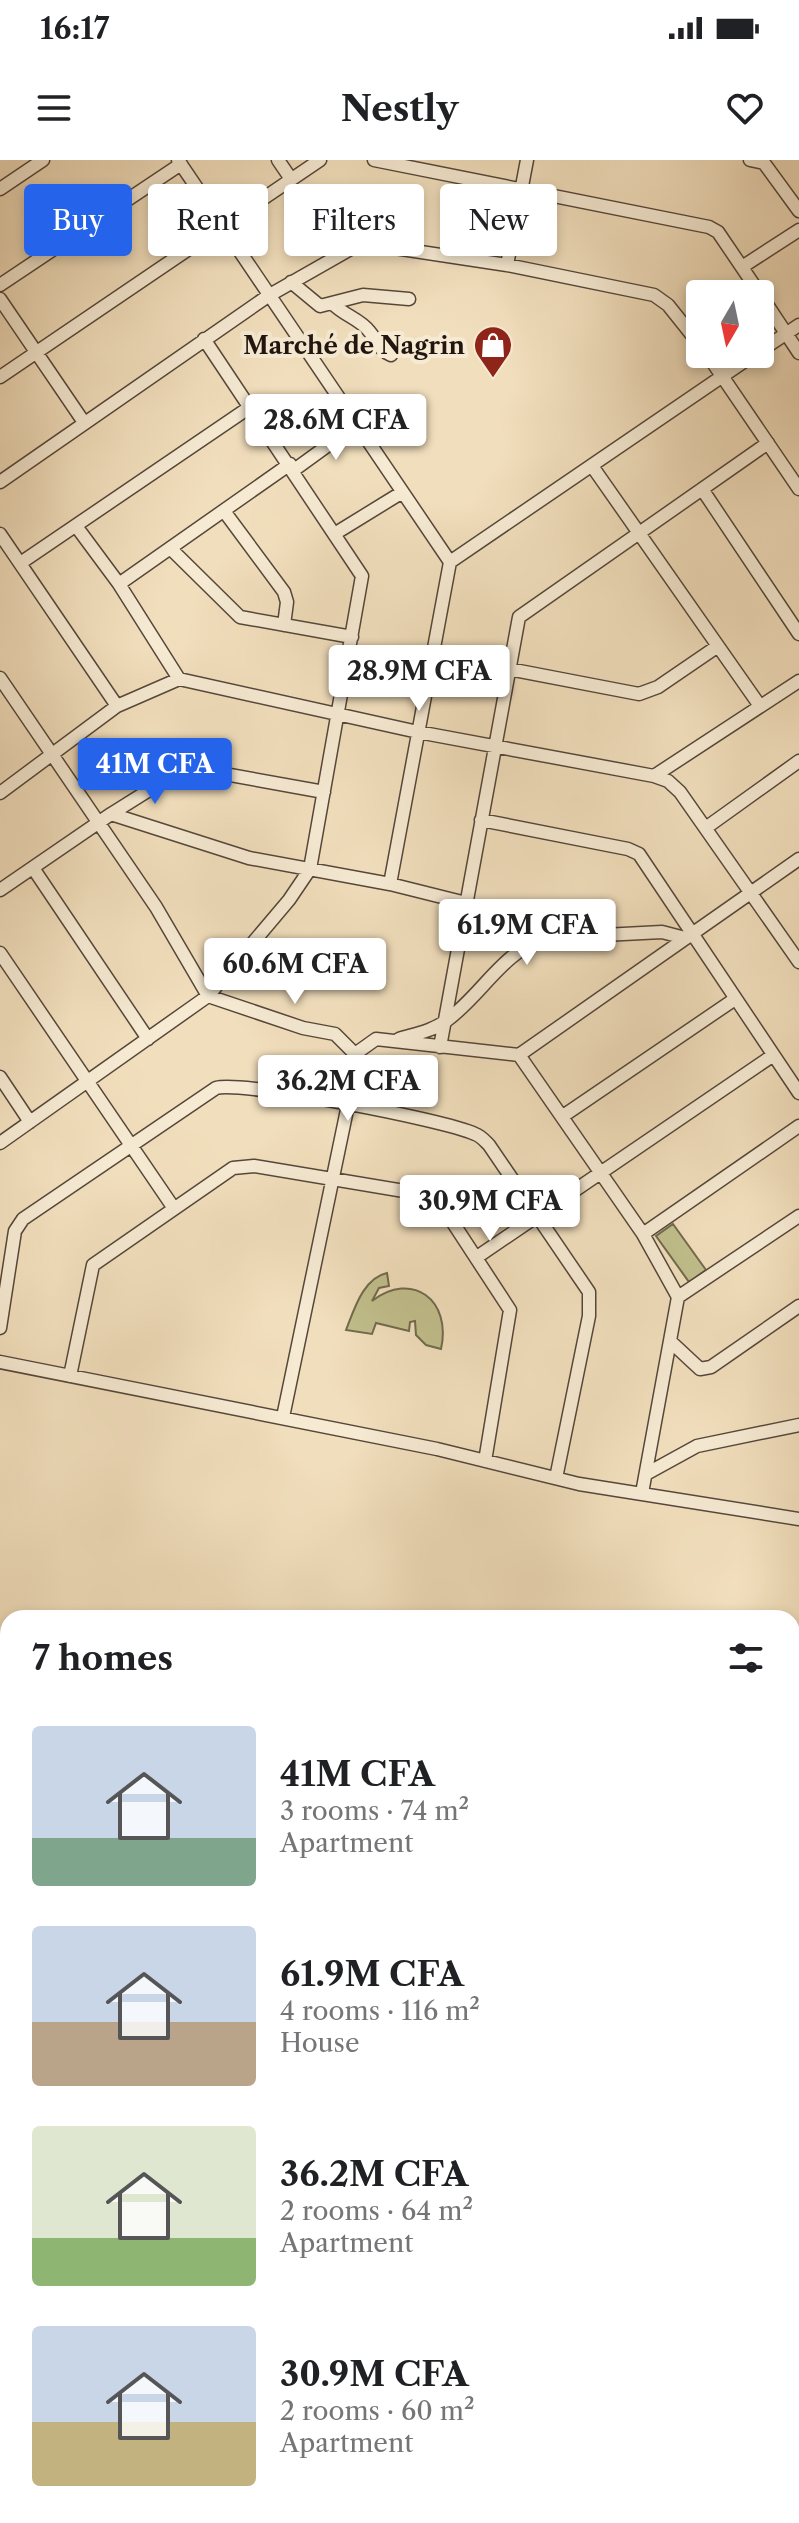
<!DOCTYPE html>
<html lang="en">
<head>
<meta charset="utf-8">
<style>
  :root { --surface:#fff; --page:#f6f6f6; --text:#202124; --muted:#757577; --accent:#2563eb }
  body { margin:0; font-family:"Libre Caslon Text",serif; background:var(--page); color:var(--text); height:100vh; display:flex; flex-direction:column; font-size:30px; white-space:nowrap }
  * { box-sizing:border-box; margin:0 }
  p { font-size:26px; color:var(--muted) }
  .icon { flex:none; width:44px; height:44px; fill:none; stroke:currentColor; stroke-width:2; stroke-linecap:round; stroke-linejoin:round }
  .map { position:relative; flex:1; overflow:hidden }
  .drawer { position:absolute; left:0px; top:1450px; width:800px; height:914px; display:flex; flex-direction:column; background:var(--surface); border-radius:24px 24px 0 0; box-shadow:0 4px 12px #0003 }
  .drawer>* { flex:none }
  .top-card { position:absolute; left:24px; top:24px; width:752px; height:72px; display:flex; gap:16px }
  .needle { width:52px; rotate:189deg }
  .controls { position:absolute; left:686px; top:120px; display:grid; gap:16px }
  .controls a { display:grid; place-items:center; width:88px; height:88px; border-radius:8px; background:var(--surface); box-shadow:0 4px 12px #0003; font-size:40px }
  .price { position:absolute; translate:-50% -68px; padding:0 18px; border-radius:8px; background:#fff; color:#222; font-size:26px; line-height:52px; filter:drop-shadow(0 2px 4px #0008) }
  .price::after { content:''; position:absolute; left:50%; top:48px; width:24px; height:18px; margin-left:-12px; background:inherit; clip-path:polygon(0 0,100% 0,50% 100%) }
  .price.active { background:var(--accent); color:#fff }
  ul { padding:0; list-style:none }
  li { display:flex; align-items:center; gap:24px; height:200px; padding:0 32px }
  li span { display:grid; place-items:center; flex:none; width:224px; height:160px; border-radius:8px; color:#555 }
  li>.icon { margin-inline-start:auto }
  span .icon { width:96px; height:96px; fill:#fffc; stroke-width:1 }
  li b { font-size:34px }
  h2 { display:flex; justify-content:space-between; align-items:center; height:96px; padding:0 32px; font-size:34px }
  .pill { padding:0 28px; border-radius:8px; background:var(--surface); box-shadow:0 4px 12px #0003; font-size:28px; line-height:72px }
  .pill.active { background:var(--accent); color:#fff }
  .status { display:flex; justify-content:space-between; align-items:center; height:56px; padding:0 40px; background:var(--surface); direction:ltr }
  .status svg { height:22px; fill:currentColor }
  header { display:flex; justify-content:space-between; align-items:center; height:104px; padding:0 32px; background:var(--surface); font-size:36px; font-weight:700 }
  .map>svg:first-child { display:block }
  .green { fill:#c1bf8c; stroke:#716a4e; stroke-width:2 }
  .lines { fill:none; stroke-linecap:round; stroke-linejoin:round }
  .minor-casing { stroke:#55473a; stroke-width:15 }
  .minor { stroke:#f6ead3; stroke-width:12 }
  .labels { text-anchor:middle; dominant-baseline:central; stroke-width:8; stroke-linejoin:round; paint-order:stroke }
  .poi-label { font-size:24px; font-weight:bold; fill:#21150f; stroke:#f6ead3; text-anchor:end }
</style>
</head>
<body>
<div class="status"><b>16:17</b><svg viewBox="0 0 49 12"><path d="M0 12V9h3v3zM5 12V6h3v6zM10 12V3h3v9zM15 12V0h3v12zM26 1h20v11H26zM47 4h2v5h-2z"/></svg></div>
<header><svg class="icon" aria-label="menu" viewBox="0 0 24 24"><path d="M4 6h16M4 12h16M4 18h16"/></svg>Nestly<svg class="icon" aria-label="heart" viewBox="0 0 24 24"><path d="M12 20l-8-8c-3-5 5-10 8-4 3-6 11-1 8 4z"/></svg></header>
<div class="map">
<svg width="799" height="2363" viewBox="0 0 799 2363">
  <rect width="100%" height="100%" fill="#f1debc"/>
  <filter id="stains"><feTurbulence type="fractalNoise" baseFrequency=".0025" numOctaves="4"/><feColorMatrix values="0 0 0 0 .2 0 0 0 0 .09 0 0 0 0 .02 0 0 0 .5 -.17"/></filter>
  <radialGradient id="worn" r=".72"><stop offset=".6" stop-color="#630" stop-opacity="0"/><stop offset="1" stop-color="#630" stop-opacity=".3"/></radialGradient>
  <!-- green -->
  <path class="green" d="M673,1064l33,46 -17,12 -33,-46z
    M387,1113l2,13 -10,2 -7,13c40,-31 80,-1 69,48l-15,-4 -10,-10 -1,-14 -5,1 -1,9 -33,-8 -4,11 -26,-4c8,-20 17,-52 41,-57z"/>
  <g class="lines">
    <!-- minor casing -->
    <g class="minor-casing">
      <path id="minor" d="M178,0l272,402
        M278,0l13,19
        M374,0l335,67 9,5 42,62
        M750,0l14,3 35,48
        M0,29l43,-29
        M507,105l20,-105
        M742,107l57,-37
        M291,122l29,24 43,-11 46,4
        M0,125l181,-121
        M760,134l39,59
        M0,139l83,122
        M332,143c11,12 28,16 37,28 8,9 10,19 22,24
        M760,191l39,-26
        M707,194l92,135
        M0,217l320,-217
        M592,306l168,240
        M294,310l62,-45
        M0,322l268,-186 93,-53 146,22 147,30 14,10 32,40
        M702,329l97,145
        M224,351l60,81 3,10 -3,23
        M76,366l43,58 60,95
        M336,373l65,-40
        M0,374l117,172
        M170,388l70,69 112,20
        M22,402l228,-155
        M119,424l171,-120
        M509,509l130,25 19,-7 60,-41
        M0,518l156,229 52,89 95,32 32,6 20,20 -7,51 -65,312
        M654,616l145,-95
        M0,633l117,-87 62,-27 239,53 236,44 14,5 12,11 119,170
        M111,654l75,-47 138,25
        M481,660l147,29 11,5 160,239
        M707,667l92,-66
        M33,708l115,171
        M390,724l60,-322 305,-208
        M0,730l111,-76 138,44 141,26 76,19 79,35
        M0,793l173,254
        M399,879c16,-5 33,-8 47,-18 36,-26 55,-68 99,-83l117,-6 23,6
        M440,887l79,-430 249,-174
        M355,894l21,-15 143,16 124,179 35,63 -36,196
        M519,895l280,-196
        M0,917l30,45
        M563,956l172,-117
        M0,983l208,-147 81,-96 21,-31 52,-293 -158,-237
        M643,1074l156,-108
        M477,1097l295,-201
        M678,1137l121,-81
        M0,1168l15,-97 8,-12 193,-131c28,-7 229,32 259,46 6,2 10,7 14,11l100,147v24l-33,162
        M671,1182l29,27 11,-2 88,-61
        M0,1202l437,87 142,35 220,35
        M70,1216l23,-111 140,-97 21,-2 168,28 22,15 66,101 -25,151
        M646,1314l51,-28 102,-21
        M792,1899l7,-5
        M0,2031l8,4
        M0,2117l8,4
        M0,2208l8,-17
        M792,2221l7,2
        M0,2289l8,4
        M0,2335l8,-17
        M792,2352l7,-29
        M136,2356l14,7
        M328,2356l15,7
        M510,2356l15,7
        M695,2356l16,7
        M163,2363l4,-7
        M250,2363l3,-7"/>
    </g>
    <!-- minor -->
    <use href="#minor" class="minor"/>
  </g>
  <!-- icons -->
  <defs>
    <g id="shop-pin" transform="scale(2)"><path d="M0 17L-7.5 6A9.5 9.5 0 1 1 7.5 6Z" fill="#8f2418" stroke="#f6ead3"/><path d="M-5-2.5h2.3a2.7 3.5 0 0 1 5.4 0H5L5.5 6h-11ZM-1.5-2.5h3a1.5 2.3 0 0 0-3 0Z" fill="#fff"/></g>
  </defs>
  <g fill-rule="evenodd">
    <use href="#shop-pin" x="493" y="185"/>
  </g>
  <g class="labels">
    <!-- poi labels -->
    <g class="poi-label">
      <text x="465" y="185">Marché de Nagrin</text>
    </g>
  </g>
  <rect width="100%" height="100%" filter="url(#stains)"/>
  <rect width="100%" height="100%" fill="url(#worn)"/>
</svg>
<div class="controls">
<a><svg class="needle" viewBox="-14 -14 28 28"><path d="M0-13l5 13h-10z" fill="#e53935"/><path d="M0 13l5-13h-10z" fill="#757577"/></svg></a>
</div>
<b class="price" style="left:336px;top:302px">28.6M CFA</b>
<b class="price" style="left:419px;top:553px">28.9M CFA</b>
<b class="price active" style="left:155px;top:646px">41M CFA</b>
<b class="price" style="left:527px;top:807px">61.9M CFA</b>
<b class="price" style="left:295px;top:846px">60.6M CFA</b>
<b class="price" style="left:348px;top:963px">36.2M CFA</b>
<b class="price" style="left:490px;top:1083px">30.9M CFA</b>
<div class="top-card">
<a class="pill active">Buy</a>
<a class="pill">Rent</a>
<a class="pill">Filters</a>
<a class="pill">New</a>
</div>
<section class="drawer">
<h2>7 homes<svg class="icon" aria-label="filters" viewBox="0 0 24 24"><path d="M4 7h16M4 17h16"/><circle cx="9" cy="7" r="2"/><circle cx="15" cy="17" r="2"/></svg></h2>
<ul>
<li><span style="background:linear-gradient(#c9d6e8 70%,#7fa58c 0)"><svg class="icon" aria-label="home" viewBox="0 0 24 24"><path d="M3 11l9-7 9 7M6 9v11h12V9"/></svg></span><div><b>41M CFA</b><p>3 rooms · 74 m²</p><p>Apartment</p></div></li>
<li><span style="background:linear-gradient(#c9d6e8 60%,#b9a48a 0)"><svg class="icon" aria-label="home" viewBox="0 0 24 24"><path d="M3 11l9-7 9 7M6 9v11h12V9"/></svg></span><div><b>61.9M CFA</b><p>4 rooms · 116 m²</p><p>House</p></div></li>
<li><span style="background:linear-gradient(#dfe7d0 70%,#8fb573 0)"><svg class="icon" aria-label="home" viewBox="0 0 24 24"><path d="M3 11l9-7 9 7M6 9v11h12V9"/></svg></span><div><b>36.2M CFA</b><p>2 rooms · 64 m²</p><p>Apartment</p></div></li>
<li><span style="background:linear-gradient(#c9d6e8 60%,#c2b280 0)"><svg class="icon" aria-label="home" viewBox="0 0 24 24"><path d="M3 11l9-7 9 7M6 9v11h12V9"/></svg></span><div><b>30.9M CFA</b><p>2 rooms · 60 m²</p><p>Apartment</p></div></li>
</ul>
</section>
</div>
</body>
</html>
